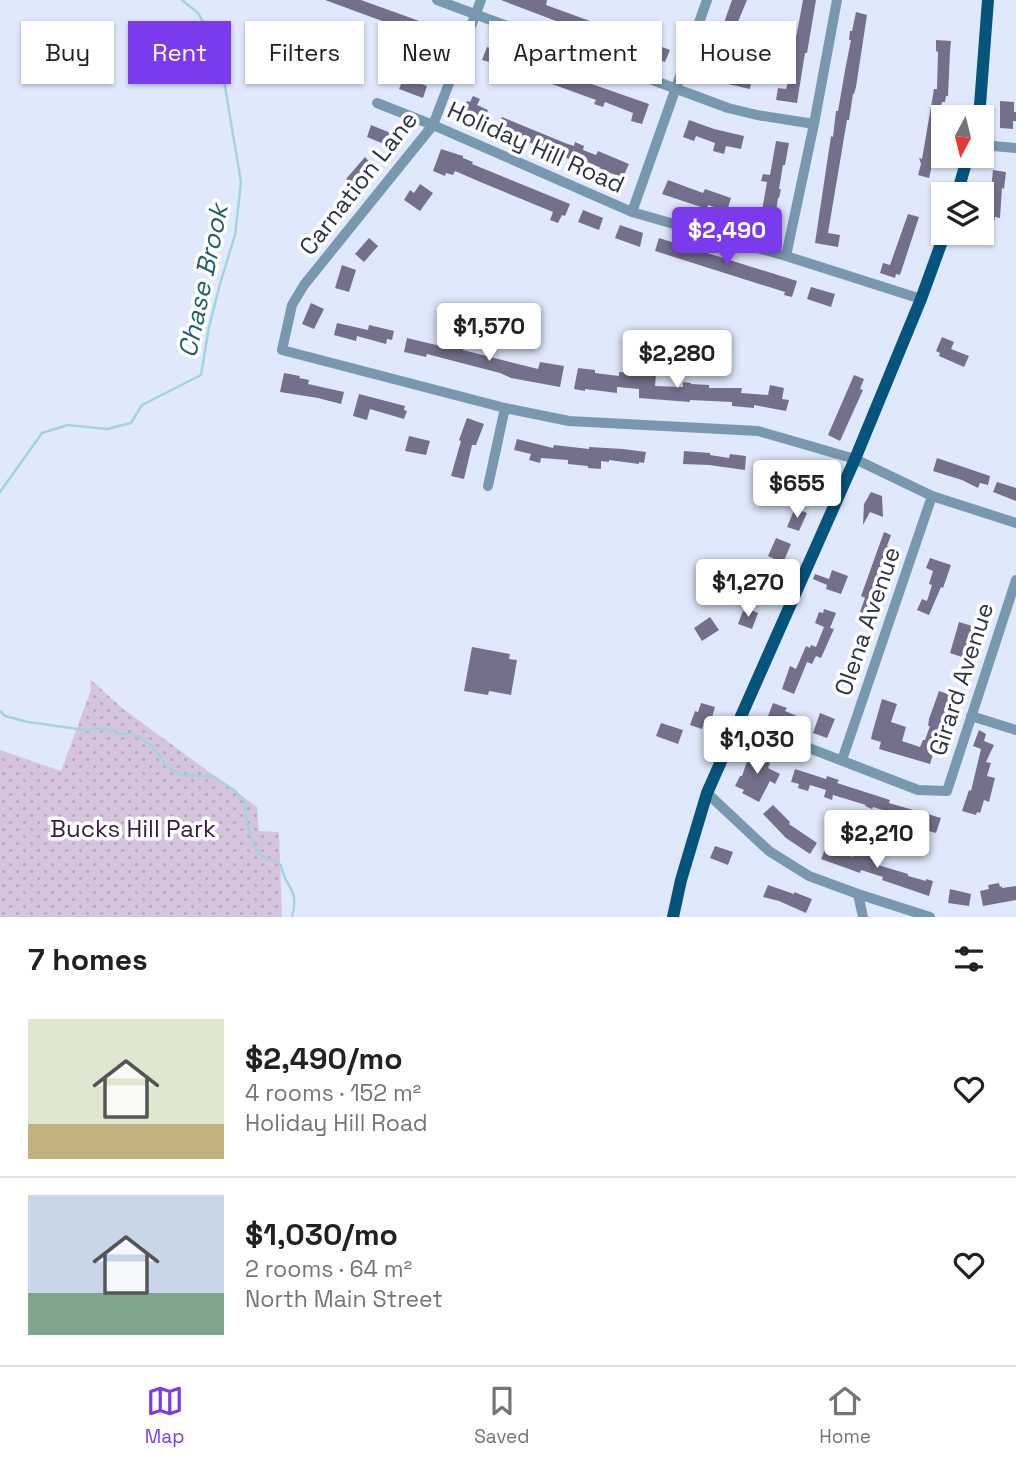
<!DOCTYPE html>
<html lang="en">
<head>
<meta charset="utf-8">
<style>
  :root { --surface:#fff; --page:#f2f2f2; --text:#202124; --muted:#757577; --line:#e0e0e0; --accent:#7c3aed }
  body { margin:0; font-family:"Space Grotesk",sans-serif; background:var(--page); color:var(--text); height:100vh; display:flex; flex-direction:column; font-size:26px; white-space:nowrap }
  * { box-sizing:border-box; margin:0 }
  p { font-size:23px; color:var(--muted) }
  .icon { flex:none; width:38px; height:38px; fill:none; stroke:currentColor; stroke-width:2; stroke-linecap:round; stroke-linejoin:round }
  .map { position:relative; height:917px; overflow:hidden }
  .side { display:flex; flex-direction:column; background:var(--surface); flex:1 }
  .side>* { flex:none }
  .top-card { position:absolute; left:21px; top:21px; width:975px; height:63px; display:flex; gap:14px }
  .needle { width:46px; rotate:187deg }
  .tools { position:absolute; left:931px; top:105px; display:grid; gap:14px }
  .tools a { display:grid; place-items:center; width:63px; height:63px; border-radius:0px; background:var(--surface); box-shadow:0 2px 5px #0004; font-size:35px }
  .price { position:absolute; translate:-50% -60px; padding:0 16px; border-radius:7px; background:#fff; color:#222; font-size:23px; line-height:46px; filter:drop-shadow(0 2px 4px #0008) }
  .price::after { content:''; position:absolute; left:50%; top:42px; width:21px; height:16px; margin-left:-10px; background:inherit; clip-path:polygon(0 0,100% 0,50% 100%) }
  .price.current { background:var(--accent); color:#fff }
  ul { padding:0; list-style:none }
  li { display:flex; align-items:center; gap:21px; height:175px; padding:0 28px }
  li+li { border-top:2px solid var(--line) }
  li span { display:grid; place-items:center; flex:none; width:196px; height:140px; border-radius:0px; color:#555 }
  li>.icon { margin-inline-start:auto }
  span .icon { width:84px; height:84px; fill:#fffc; stroke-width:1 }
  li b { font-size:30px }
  h2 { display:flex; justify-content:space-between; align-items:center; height:84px; padding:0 28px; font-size:30px }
  .chip { padding:0 24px; border-radius:0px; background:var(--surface); box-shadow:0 2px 5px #0004; font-size:24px; line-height:63px }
  .chip.current { background:var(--accent); color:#fff }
  .tabs { display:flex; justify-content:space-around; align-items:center; height:98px; border-top:2px solid var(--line); background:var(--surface); font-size:19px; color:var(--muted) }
  .tabs a { display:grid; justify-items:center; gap:4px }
  .tabs .current { color:var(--accent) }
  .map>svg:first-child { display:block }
  .grass { fill:url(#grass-dots) }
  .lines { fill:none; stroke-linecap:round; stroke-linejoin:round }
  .stream { stroke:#a4d3de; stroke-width:2.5 }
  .building { fill:#74708c }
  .minor { stroke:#7898af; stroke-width:10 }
  .major { stroke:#05547d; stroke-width:12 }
  .labels { text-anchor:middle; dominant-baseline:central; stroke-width:7; stroke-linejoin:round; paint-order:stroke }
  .street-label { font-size:24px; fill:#2f3440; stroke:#fff }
  .park-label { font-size:24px; fill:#3a1b44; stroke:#fff }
  .water-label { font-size:26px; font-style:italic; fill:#22606c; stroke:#fff }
</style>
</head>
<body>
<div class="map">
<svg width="1016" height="917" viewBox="0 0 1016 917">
  <defs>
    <pattern id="grass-dots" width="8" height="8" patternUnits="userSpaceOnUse" patternTransform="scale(1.75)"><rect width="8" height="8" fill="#d6c4dd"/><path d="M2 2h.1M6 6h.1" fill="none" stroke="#b8a9bf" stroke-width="1.8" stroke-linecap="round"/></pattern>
  </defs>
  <rect width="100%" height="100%" fill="#e0e9fb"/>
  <!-- grass -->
  <path class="grass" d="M90,679l32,29 135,99 2,24 20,1 3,85h-282v-167l61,21 30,-81z"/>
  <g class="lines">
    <!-- stream -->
    <path class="stream" d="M0,492l42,-59 26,-8 39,4 24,-6 11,-18 59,-30 8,-48 11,-43 15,-49 6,-53 -19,-113 -13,-37 -11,-19 -16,-13
      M0,711l5,5 23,6 57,8 19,-2 16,6h13l17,10 10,12 7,11 15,8 32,2 20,13 10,10 3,22 7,23 8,12 12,4 7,4c4,25 19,21 11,52"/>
  </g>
  <!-- building -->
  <path class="building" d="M325,0h36l86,31 -7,20 -11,-4 2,-8z
    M501,0h46l-1,5 124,45 -5,12 -44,-17 2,-5 -15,-5 -2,5z
    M732,0h15l-10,24 6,2 -2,8 -6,-2 -2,6 -13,-4z
    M803,0h13l-9,53h-2l-8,50 -21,-3 2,-12 8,1 1,-3z
    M856,12l11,3 -11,72 -2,7h-1l-4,26h-2l-19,113 12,2 -2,12 -23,-4 16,-107 2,1 3,-26h2l8,-46 5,-25h-2l1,-9h2z
    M936,40l15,1 -1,11 -2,44h-2l-1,6h-3l-3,14 4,1 -2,12 -12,49 -11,-3 3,-11 -2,-6 3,1 12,-70h3l1,-37 -2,-1z
    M487,47l24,8 -1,5 16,6 -4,12 -13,-4 2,-6 -29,-8z
    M711,59l11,4 -1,5 6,2 -1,1 26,6 -2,12 -22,-5 -23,-8z
    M543,67l106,37 -7,20 -11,-3 2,-8 -28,-11 -2,5 -9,-3 2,-4 -58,-21z
    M404,77l23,9 -4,12 -24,-9z
    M473,96l7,3 -3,6 11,5 -5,12 -21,-9 5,-12 3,1z
    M1000,101l14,1v10h2v9h-3v8l-13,-1z
    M502,117l63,26 9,3 1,-4 9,4 -1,4 13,5 2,-4 31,13 -6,13 -23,-7 1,-2 -18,-8 -2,4 -84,-35z
    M689,120l25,9 30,7 -3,13 -15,-3 -2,8 -11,-3 2,-8 -19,-7 -2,5 -11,-4z
    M371,125l22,9 -4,12 -22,-9z
    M776,141l13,2 -4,22h-2l-4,24h2l-2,9h-1l-5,33 -14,-3 8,-46 -6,-1 2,-7 7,1z
    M441,149l22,7v2l10,4 -1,2 98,40 -5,12 -3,-1 -4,8 -8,-3 3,-8 -75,-31 -23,-10 -2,4 -7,-2 -1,3 -12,-5z
    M365,157l8,9 -7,8 -2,-2 -10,14 -8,-7z
    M993,170l13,2 -2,17 -2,-1 -2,30 -5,-1 -1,5 -4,-1 1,16h2v8h-17v-12h7l1,-34 6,1z
    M668,180l35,13 2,-4 26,9 -4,13 -19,-6 -1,4 -45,-15z
    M420,184l13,9 -13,18 -16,-11 6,-10 4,3z
    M583,210l20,8 -4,12 -21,-8z
    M908,214l11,3 -19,58 -4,-1 -1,4 -15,-5 3,-10 7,2z
    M620,225l23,8 -3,14 -25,-9z
    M369,238l9,8 -14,16 -9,-8z
    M659,238l138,43 -5,16 -8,-2 1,-3 -130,-41z
    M342,265l14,5 -7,22 -14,-4z
    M811,287l24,7 -4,13 -24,-8z
    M311,303l13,6 -10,20 -12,-5z
    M337,323l31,7 1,-5 25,6 -2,9 -5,-1 -1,5 -29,-8 -1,5 -22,-6z
    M942,337l12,5 -3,7 18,7 -5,11 -25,-11 1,-3 -4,-2z
    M407,338l46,11 2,-9 10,3 -2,7 75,19 2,-7 24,4 -4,21 -49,-9 -11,-5 -73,-19 -1,3 -22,-5z
    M578,368l17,2v3l24,3v-4l37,2 -1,12 28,1v-5l8,1v1l18,1v3h33l-1,5 27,2 2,-10 14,3 -2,11 7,1 -3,11 -32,-6v3l-22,-2v-4l-42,-2v2l-51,-4v-9l-22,-2v6l-32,-4v2l-11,-2z
    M284,373l16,3 -1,2 10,2 -1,4 36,8 -3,12 -23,-6 -38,-6z
    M854,375l10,4 -4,10 3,1 -23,51 -12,-6z
    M359,394l46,12 -1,4 3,1 -3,8 -34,-10 -3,11 -14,-4z
    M467,418l17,6 -8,21h-4l-8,34 -13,-3 10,-35 -2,-1z
    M409,436l21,5 -4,14 -21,-4z
    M517,439l36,9 1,-3 35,4v-2l34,2 23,3 -2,11 -5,-1v2l-30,-4v2l-8,-1v8l-13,-1v-2l-20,-2v-4l-27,-2 -1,5 -11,-3 2,-6 -17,-4z
    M684,451l26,2v2l19,3 1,-4 16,2 -1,14 -36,-5 -26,-1z
    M937,458l53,18 -2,9 -8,-2 -2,5 -16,-8 -29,-9z
    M815,474l9,4 -8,17 -17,-8 5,-12 8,4z
    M997,482l19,6v13l-23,-9z
    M871,492l11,4 1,21 -13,-5 -7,13 1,-21z
    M795,508l12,5 -8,18 -12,-4z
    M884,532l7,3 -4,11 6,2 -4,12 -5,-2 -5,16 5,2 -3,7 -2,-1 -9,33 -10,-3 5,-14 -4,-2z
    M776,538l15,6 -8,19 -15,-7z
    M930,558l21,7 -8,23 -2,-1 -12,28 -12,-5 5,-11 5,2 5,-16 -3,-1 4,-13 -7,-3z
    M832,570l16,6 -7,18 -15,-5 1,-4 -14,-6 2,-5 14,5z
    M761,571l13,6 -7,16 -3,-1 -1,3 -7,-3 2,-3 -4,-2z
    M746,608l12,5 -6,16 -14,-5 5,-13 2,1z
    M824,609l12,4 -6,15 4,1 -13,29 -5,-2 -4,8 -5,-2 -13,32 -12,-5 8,-23 6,3 10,-23 4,2 1,-3 5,2 8,-20 -9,-4 4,-11 4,1z
    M710,617l9,13 -17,11 -8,-13z
    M959,622l13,4 -7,32 -15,-5z
    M472,647l38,7 -1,5 8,1 -6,35 -22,-4 -1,4 -24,-4z
    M939,691l12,4 -21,69 -51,-15 2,-7 -10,-3 1,-5 10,-35 15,5 -6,18 15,5 -4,14 18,6 3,-7h2l5,-14h-2l1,-7z
    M701,703l14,4 -5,18 -6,-2 -2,6 -12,-4 5,-14 3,1z
    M773,703l14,5 -2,3 14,6 -4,9 -27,-10z
    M820,713l15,6 -8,19 -14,-5z
    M661,723l22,7 -5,14 -22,-8z
    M979,730l7,4 -2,7 10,4 -8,17 5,1 -4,13 8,2 -6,24 -5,-2 -4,13 -3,-1 -1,3 -14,-4 7,-21 2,1 10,-42 -8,-3z
    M751,750l5,2 1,-2 10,3 -1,3 4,1 -2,5 2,1 -2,5 12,6 -5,10 -5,-3 -11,21 -17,-9 2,-3 -9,-4 5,-10h2z
    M795,769l31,10 1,-3 12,4 -2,3 53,17 -1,3 52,15 -5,15 -14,-4 -3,9 -10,-3 3,-10 -14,-4 -6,15 -10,-4 7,-20 -16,-5 -1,2 -7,-3 1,-1 -33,-10 -1,5 -8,-3 2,-7 -16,-5 -2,6 -10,-3 1,-4 -8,-2z
    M773,805l17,17 -1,2 28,19 -7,11 -24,-16 -23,-24z
    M715,846l18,6 -5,13 -18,-7z
    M826,847l27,10 2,-5 7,2 2,-6 8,3 -2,6 9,3 -1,5 30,9v2l18,5v-2l7,2 -4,15 -47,-16 1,-3 -22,-7 -1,3 -39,-14z
    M999,883l1,4 2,-1v2l14,-2v14l-33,6 -3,-15 9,-2 -1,-4z
    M768,885l26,9v-2l18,7 -6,14 -27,-12 -16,-4z
    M950,889l21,5 -2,12 -21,-3z"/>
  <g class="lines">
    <!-- minor -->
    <path class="minor" d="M437,0l291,108 29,7 57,9
      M481,0l-48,125 -129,160 -12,20 -10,45 223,58 64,13 189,10 97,28 77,37 84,27
      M377,103l56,22 199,87 154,44 135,43
      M982,145l34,3
      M632,212l75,-212
      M786,256l28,-132 23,-124
      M488,486l17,-78
      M971,716l45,14
      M739,721l179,69 29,1 69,-211
      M842,760l90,-264
      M707,793l62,58 40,25 49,18 72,23
      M858,894l5,23"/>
    <!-- major -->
    <path class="major" d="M977,117l3,-12 8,-105
      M957,194l11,-38
      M673,917l8,-37 26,-87 148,-334 66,-160 24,-66"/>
  </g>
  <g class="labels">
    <!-- street labels -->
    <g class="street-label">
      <text transform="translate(536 147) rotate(24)">Holiday Hill Road</text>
      <text transform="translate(358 183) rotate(-52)">Carnation Lane</text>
      <text transform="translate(867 621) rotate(-71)">Olena Avenue</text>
      <text transform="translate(961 679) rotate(-72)">Girard Avenue</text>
    </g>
    <!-- park labels -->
    <g class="park-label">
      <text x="133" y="828">Bucks Hill Park</text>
    </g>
    <!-- water labels -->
    <g class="water-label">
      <text transform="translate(203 281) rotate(-78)">Chase Brook</text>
    </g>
  </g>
</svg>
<div class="tools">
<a><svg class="needle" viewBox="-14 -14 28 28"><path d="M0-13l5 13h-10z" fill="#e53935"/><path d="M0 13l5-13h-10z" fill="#757577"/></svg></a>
<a><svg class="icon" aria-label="layers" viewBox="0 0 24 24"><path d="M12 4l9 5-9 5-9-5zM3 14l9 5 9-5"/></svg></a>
</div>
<b class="price current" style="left:727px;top:267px">$2,490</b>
<b class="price" style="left:489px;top:363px">$1,570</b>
<b class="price" style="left:677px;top:390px">$2,280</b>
<b class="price" style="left:797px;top:520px">$655</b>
<b class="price" style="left:748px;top:619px">$1,270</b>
<b class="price" style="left:757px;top:776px">$1,030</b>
<b class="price" style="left:877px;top:870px">$2,210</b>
<div class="top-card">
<a class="chip">Buy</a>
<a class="chip current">Rent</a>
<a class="chip">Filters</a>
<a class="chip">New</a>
<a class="chip">Apartment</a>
<a class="chip">House</a>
</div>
</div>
<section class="side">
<h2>7 homes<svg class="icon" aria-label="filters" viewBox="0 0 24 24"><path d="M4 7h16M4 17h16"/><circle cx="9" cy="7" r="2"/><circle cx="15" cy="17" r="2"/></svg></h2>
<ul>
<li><span style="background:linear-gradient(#dfe7d0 75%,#c2b280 0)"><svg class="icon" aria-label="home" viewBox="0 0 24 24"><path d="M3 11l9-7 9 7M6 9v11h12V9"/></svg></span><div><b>$2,490/mo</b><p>4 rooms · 152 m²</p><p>Holiday Hill Road</p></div><svg class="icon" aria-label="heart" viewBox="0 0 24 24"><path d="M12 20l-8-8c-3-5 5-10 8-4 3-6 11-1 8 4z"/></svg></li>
<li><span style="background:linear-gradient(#c9d6e8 70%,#7fa58c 0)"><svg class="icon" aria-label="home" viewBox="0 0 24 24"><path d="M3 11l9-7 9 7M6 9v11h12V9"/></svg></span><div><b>$1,030/mo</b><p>2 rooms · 64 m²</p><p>North Main Street</p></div><svg class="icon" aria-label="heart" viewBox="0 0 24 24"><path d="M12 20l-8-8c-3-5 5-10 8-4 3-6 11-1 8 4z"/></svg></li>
</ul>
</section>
<nav class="tabs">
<a class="current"><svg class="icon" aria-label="map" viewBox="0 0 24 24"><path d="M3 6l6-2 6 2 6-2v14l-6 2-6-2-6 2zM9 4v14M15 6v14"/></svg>Map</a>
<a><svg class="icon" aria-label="saved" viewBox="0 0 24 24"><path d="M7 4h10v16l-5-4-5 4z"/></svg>Saved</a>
<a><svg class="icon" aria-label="home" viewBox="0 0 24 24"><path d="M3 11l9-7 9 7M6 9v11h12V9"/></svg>Home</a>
</nav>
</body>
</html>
